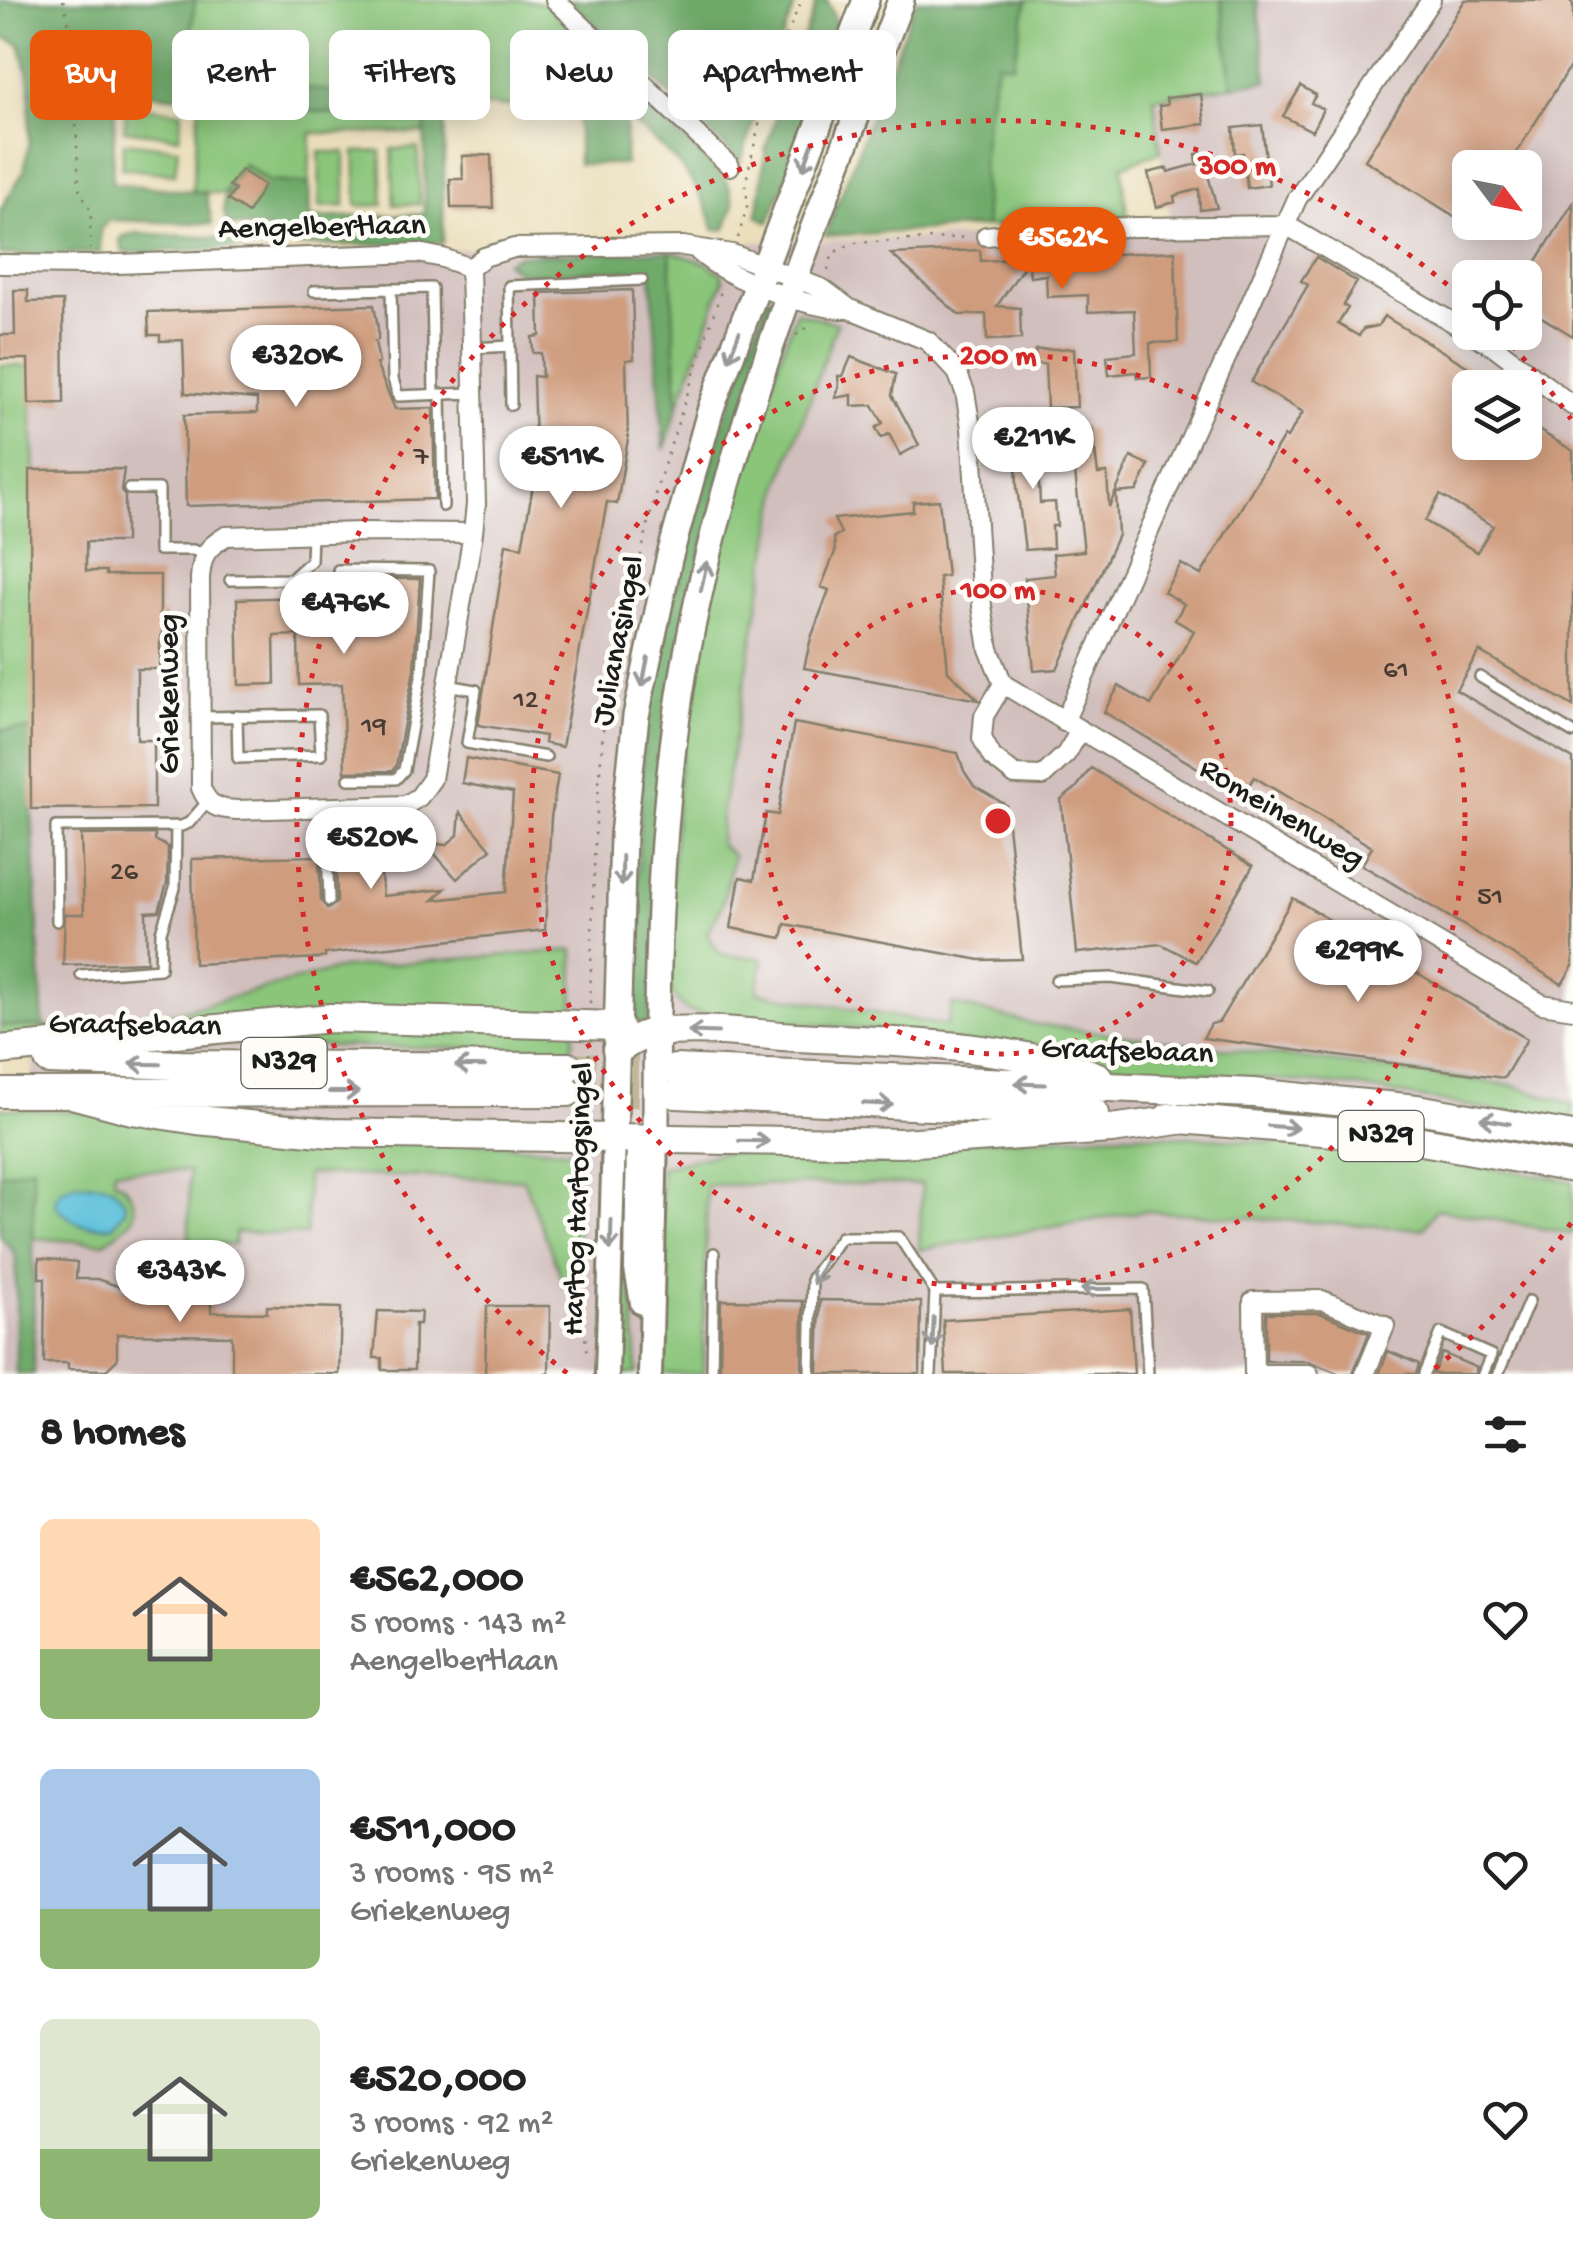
<!DOCTYPE html>
<html lang="en">
<head>
<meta charset="utf-8">
<style>
  :root { --surface:#fff; --page:#f6f6f6; --text:#222; --muted:#767676; --accent:#ea580c }
  body { margin:0; font-family:"Gochi Hand",sans-serif; background:var(--page); color:var(--text); height:100vh; display:flex; flex-direction:column; font-size:38px; white-space:nowrap }
  * { box-sizing:border-box; margin:0 }
  p { font-size:32px; color:var(--muted) }
  .icon { flex:none; width:55px; height:55px; fill:none; stroke:currentColor; stroke-width:2; stroke-linecap:round; stroke-linejoin:round }
  .map { position:relative; height:1374px; overflow:hidden }
  .side { display:flex; flex-direction:column; background:var(--surface); flex:1 }
  .side>* { flex:none }
  .hud { position:absolute; left:30px; top:30px; width:1000px; height:90px; display:flex; gap:20px }
  .needle { width:65px; rotate:122deg }
  .fabs { position:absolute; left:1452px; top:150px; display:grid; gap:20px }
  .fabs a { display:grid; place-items:center; width:90px; height:90px; border-radius:15px; background:var(--surface); box-shadow:0 5px 25px #0003; font-size:50px }
  .price { position:absolute; translate:-50% -85px; padding:0 22px; border-radius:35px; background:#fff; color:#222; font-size:32px; line-height:65px; filter:drop-shadow(0 2px 5px #0008) }
  .price::after { content:''; position:absolute; left:50%; top:60px; width:30px; height:22px; margin-left:-15px; background:inherit; clip-path:polygon(0 0,100% 0,50% 100%) }
  .price.on { background:var(--accent); color:#fff }
  ul { padding:0; list-style:none }
  li { display:flex; align-items:center; gap:30px; height:250px; padding:0 40px }
  li span { display:grid; place-items:center; flex:none; width:280px; height:200px; border-radius:15px; color:#555 }
  li>.icon { margin-inline-start:auto }
  span .icon { width:120px; height:120px; fill:#fffc; stroke-width:1 }
  li b { font-size:42px }
  h2 { display:flex; justify-content:space-between; align-items:center; height:120px; padding:0 40px; font-size:42px }
  .chip { padding:0 35px; border-radius:15px; background:var(--surface); box-shadow:0 5px 25px #0003; font-size:35px; line-height:90px }
  .chip.on { background:var(--accent); color:#fff }
  .map>svg:first-child { display:block }
  .industrial { fill:#d1bfbd; fill-rule:evenodd }
  .green { fill:#8ac57a; stroke:#53704b; stroke-width:2.5 }
  .forest { fill:#6faa6a; stroke:#466343; stroke-width:2.5 }
  .water { fill:#5cc0da; stroke:#3c6e7b; stroke-width:2.5 }
  .building { fill:#cf9c7e; fill-rule:evenodd }
  .lines { fill:none; stroke-linecap:round; stroke-linejoin:round }
  .primary-tunnel { stroke:#c1b79a; stroke-width:28; stroke-dasharray:28 14; stroke-linecap:butt }
  .service-casing { stroke:#837d6b; stroke-width:14 }
  .minor-casing { stroke:#837d6b; stroke-width:22 }
  .tertiary-casing { stroke:#837d6b; stroke-width:28 }
  .secondary-casing { stroke:#837d6b; stroke-width:30 }
  .primary-casing { stroke:#837d6b; stroke-width:32 }
  .path { stroke:#837d6b; stroke-width:2.5; stroke-dasharray:2.5 8; stroke-linecap:butt }
  .service { stroke:#fff; stroke-width:9 }
  .minor { stroke:#fff; stroke-width:18 }
  .tertiary { stroke:#fff; stroke-width:22 }
  .secondary { stroke:#fff; stroke-width:25 }
  .primary { stroke:#fff; stroke-width:28 }
  .path-bridge { stroke:#837d6b; stroke-width:2.5; stroke-dasharray:2.5 8; stroke-linecap:butt }
  .oneway { stroke:#999 }
  .ring { fill:none; stroke:#d62828; stroke-width:5; stroke-dasharray:5 10 }
  .labels { text-anchor:middle; dominant-baseline:central; stroke-width:9; stroke-linejoin:round; paint-order:stroke }
  .number-label { font-size:28px; fill:#493c34 }
  .shield { fill:#fdfcf7; stroke:#605f5e; stroke-width:2.5 }
  .shield-label { font-size:30px; font-weight:bold; fill:#1c1c1c }
  .street-label { font-size:32px; fill:#1c1c1c; stroke:#fdfcf7 }
  .centre { fill:#d62828; stroke:#fdfcf7; stroke-width:5 }
  .ring-label { font-size:30px; text-anchor:middle; font-weight:bold; fill:#d62828; stroke:#fdfcf7; stroke-width:9; stroke-linejoin:round; paint-order:stroke }
</style>
</head>
<body>
<div class="map">
<svg width="1573" height="1374" viewBox="0 0 1573 1374">
  <rect width="100%" height="100%" fill="#fdfcf7"/>
  <filter id="ink" filterUnits="userSpaceOnUse"><feTurbulence type="fractalNoise" baseFrequency=".01" numOctaves="2"/><feDisplacementMap in="SourceGraphic" scale="20" xChannelSelector="R" yChannelSelector="G"/><feConvolveMatrix kernelMatrix="1 2 1 2 8 2 1 2 1" color-interpolation-filters="sRGB"/></filter>
  <filter id="wash" filterUnits="userSpaceOnUse"><feTurbulence type="fractalNoise" baseFrequency=".0048" numOctaves="4" result="noise"/><feDisplacementMap in="SourceGraphic" scale="40" xChannelSelector="R" yChannelSelector="G"/><feGaussianBlur stdDeviation="2.25" result="paint"/><feColorMatrix in="noise" values="0 0 0 0 0 0 0 0 0 0 0 0 0 0 0 0 0 1.4 0 .05"/><feComposite in="paint" operator="in"/></filter>
  <g filter="url(#wash)">
    <rect width="100%" height="100%" fill="#eadeba"/>
    <!-- industrial -->
    <path class="industrial" d="M1257,0h316v1374h-1573v-204l34,4 -8,-822 -26,2v-94l1172,-28 -18,-134 113,-17zM1470,168h55v54h-55zM1470,278h55v54h-55zM1470,388h55v54h-55z"/>
    <!-- green -->
    <path class="green" d="M195,0h323l27,3 33,33v71l-133,-2 -259,-31z
      M1027,0h194l11,86 -78,12 7,54 -39,14 5,50 -141,11 -5,-83 17,-83 15,2z
      M200,99l221,24 4,2v8h-114l-2,51 -42,-3 -23,-16 -21,29 -31,-3z
      M127,105l55,7 -3,25 -55,-7z
      M124,142l54,6 -3,26 -54,-6z
      M418,148l2,56 -26,1 -2,-56z
      M381,151l2,54 -26,1 -2,-54z
      M319,152h26v54l-25,1z
      M670,251l36,12 16,11 1,7 -45,126z
      M796,312l41,11 -57,161 -59,332 -1,28 13,12 -10,47 -16,30 12,20c15,5 28,2 44,6l-6,33 190,34 5,-22 82,20 477,61 62,19v20l-215,-37 -247,-22 -219,-33 -201,-20 -8,-4 -13,-17v-93l9,-126 34,-199 48,-162z
      M0,365l29,1 6,106 -2,258h-33z
      M574,950l-1,94 -4,6 -350,-6 -219,3v-21l94,2 83,-16 165,-44z
      M0,1108l142,7 437,36 -2,126 -12,10 -42,-108 -216,-5 -1,61 -71,-3 -1,13 -45,-2v-72l-74,-1 -1,10c15,6 27,26 16,41 -6,8 -18,15 -26,22l-73,-5 2,-71 -33,7z
      M1124,1134c152,5 300,21 449,47v53l-137,-25 -13,20 -279,-18 -225,39 3,-66 -215,1 -4,189h-44l2,-207 59,-14z
      M629,1142l-2,51 10,181h-19l5,-154 -3,-77z"/>
    <!-- forest -->
    <path class="forest" d="M0,0h195l-8,74 258,31 -2,138 -147,3 -30,-17 -38,-4c-11,-26 1,-39 16,-61l24,17 41,3 1,34 114,-4 1,-88 -4,-3 -305,-33 -4,93 94,10 6,31 -103,-4 -9,10v23l-100,2v-45l24,-39 5,-27 1,-61 -10,-39 -20,-8z
      M569,0h228l-31,80 -25,82z
      M817,0h10l15,38 -73,184 -12,-6 9,-69z
      M916,0h111l-14,64 -15,-2c-16,65 -19,98 -12,165l-161,9z
      M1221,0h36l10,81 -35,5z
      M578,36l150,147 6,21 -8,25 -12,1c-13,-52 -48,-80 -88,-113l-1,47h-47z
      M136,233l119,7 13,7 -145,6 -3,-13 3,-4z
      M670,251l8,156 -14,43 -13,-177 -4,-3 -118,4h-9l-14,-12 14,-7z
      M768,297l12,4 -79,251 -53,475 -17,-7 13,-302 45,-183 35,-114z
      M0,730h33l-1,83 11,214 -43,-1z
      M33,1166l1,208h-18v-114l-3,-9 -13,-15v-62z"/>
    <!-- water -->
    <path class="water" d="M75,1184c25,0 37,-6 50,19v7l-12,16c-30,1 -38,1 -58,-22 2,-12 8,-16 20,-20z"/>
    <g id="blocks">
      <!-- building -->
      <path class="building" d="M1465,0h102l6,4v58l-66,106h-37v58l-105,-66z
        M1301,86l15,9 -5,8 12,6 -11,22 -29,-15z
        M1201,94l4,30 -43,5 -3,-23 8,-1 -1,-7z
        M1262,125l7,60 -22,3 -4,-35 -8,1 -2,-26z
        M1202,153l15,55 -17,2 -1,-21 -25,7 1,6 -18,5 -9,-34 19,-5 1,4 29,-8 -1,-10z
        M491,155l2,53h-42l-1,-29h13l-1,-23z
        M241,170l23,15 -16,28 -20,-13 7,-10 -6,-4z
        M1573,203v133l-48,-29v-27z
        M980,250l1,11 194,-10 3,91 -28,1 1,34 -14,1 -1,-6 -27,3 -2,-19 29,-3 -2,-43 -46,2v-17l-41,2 -1,-22 -16,2 -2,-17 -31,46 23,2 1,31 -34,1 -1,-26 -27,1 -68,-61z
        M1316,257l41,25 -14,23 5,3 -10,16 21,12 4,-7 15,-3 6,-10 119,72h-33v54h55v-20l48,29v255l-94,-55 -23,39 117,69v207l-11,18 -200,-119 10,-18 -118,-70 -11,18 -139,-83 15,-26 32,19 43,-74 -19,-11 9,-16 -20,-12 17,-28 20,11 83,-139 3,2 16,-26 -52,-30 57,-97 -7,-4zM1440,495l53,31 -16,26 -52,-31z
        M14,290h14v12l35,-1 1,102 -35,1 -1,-45h-28v-24h15z
        M632,290l2,69 -8,1 2,79 -11,65 -10,-2 -45,245 -18,-4 1,-7 -67,-11 28,-181 16,3 18,-101 -5,1 -2,-71 9,1 -1,-24h-8l-1,-16 8,-1 -1,-43z
        M374,305l4,23v12l-3,1 4,22 -3,1 19,45 38,-1 2,91 -249,7 -2,-91 73,-2v-14l-72,-6 -2,-53 -23,1v-6h-11l-1,-23z
        M1074,348l3,59 -30,1 -2,-44h-9l-1,-14z
        M851,357l45,17 -4,21 27,50 -19,10 -11,-21 -8,4 -5,-10 7,-5 -10,-18 -21,1v-11l-17,3 4,-11 -1,-11h5z
        M1092,428l6,46 9,-1 2,34 22,-50 18,8 -12,26 -21,2 2,42 -61,134 -23,2 -9,-93 30,-3 -2,-21 31,-3 -10,-87 6,-1 -4,-33z
        M1042,429l3,38h-7l2,36 15,-1 2,24h-5l1,22 -28,2 -8,-63 -2,-56z
        M124,469l-3,21 4,6v46h-39v29h20v4h54v40l6,-2 -6,30v26h-23v71h17v68l-123,1 -1,-339z
        M939,500l8,76 -8,1 9,94 31,29 -175,-32 7,-30 18,-48 -8,-3 14,-35 -1,-15 7,-4 -7,-14 79,-8v-9z
        M343,578l77,1 -6,91 -18,96 -4,5 -47,1 -3,-88 -43,1 -1,-50 -24,1 1,48 -36,1 -2,-86 68,-2v-9l12,-1 27,19z
        M794,723l164,30 6,18 10,15 32,19 16,154 -42,1 -195,-36 -3,14 -51,-10 9,-51 14,3 12,-67 12,2z
        M466,758l92,17 -7,42 -6,113 -220,24v3l-5,1 -126,6 -2,-105 127,-3 2,45 7,8 9,-7 -1,-46h4v-8l38,-4 5,52 62,-7 -12,11 73,-8 7,-99 -51,-10z
        M1091,768l162,98 -57,96 -35,-18 -84,9 -16,-153 15,-12z
        M460,812l31,37 -34,30 -32,-36 21,2 12,-10z
        M155,834v6l13,7 -1,36 -8,28 -13,1 1,50 -84,3 2,-51h19l-3,-79z
        M1293,898l234,141 -23,39 -301,-40 8,-14 8,-2z
        M39,1258l38,4 -1,17h21l26,9 65,1 12,-5v6h11v22l56,1v-7l74,2 -2,66h-107v-38l-115,-2v26l-11,10 -38,-1v-6h-24l1,-85h-6z
        M721,1300l82,1 -1,73h-82z
        M820,1300l101,2 -1,72h-102z
        M487,1306h63l-1,68h-64z
        M1130,1309l4,65h-188l-3,-54z
        M378,1311l43,1 -1,12h-5l-1,46h-32v-12h-8z
        M1266,1313h54l49,20 -16,41h-13l-32,-13h-42z
        M1388,1351l31,13 -3,10h-37z
        M1442,1353l35,15 -2,6h-42z"/>
    </g>
  </g>
  <g filter="url(#ink)">
    <use href="#blocks" fill-opacity="0" stroke="#837d6b" stroke-width="2.5"/>
    <g class="lines">
      <!-- primary-tunnel -->
      <path class="primary-tunnel" d="M568,1067l107,2
        M568,1092l108,2"/>
      <!-- service casing -->
      <g class="service-casing">
        <path id="service" d="M391,289l2,90 5,17 74,-3
          M314,291l118,-3 2,106
          M473,348l37,-2
          M441,394l2,112
          M511,405l-2,-119 133,-6
          M129,489h30v61h34l11,4
          M338,570l91,1 -7,100 -18,99 -8,9h-47
          M230,580l61,-1 20,-18 1,-28
          M1480,677l93,56
          M447,685l29,5 -9,53 79,14
          M201,717l118,-2 2,40 -83,3 -1,-42
          M326,809l3,92
          M57,921l-1,-94 125,-1 8,-3 18,-21
          M81,975l79,-6 1,-37 14,-44 1,-62
          M1056,980l55,-2 97,13
          M712,1374l2,-121
          M810,1374l2,-96 29,-41h58l36,55 208,-3 5,85
          M931,1374l4,-82
          M1424,1374l17,-41 50,22 -8,19
          M1498,1374l31,-73"/>
      </g>
      <!-- minor casing -->
      <g class="minor-casing">
        <path id="minor" d="M555,0l175,166
          M986,236l82,-8 218,-3 209,122 78,59
          M699,252c30,27 111,58 151,57
          M0,264l90,1 328,-12 25,5 27,10
          M470,268l14,-11 30,-9 169,-2 49,8 34,13 57,22 27,20 78,32 29,31 8,20 6,36 11,178 7,43 14,35 539,320 31,5
          M470,268l6,236 -3,29 -41,246 -13,18 -13,8 -169,5c-19,-1 -28,-3 -36,-22l-1,-210c2,-23 6,-30 26,-42l135,-4 112,1
          M1003,684l-19,32 -2,22 10,19 23,18 28,1 23,-22 14,-23
          M1064,722l233,-523 134,-199
          M1254,1374l-1,-73 69,-1 63,26 -20,48
          M1254,1374h55"/>
      </g>
      <!-- tertiary casing -->
      <g class="tertiary-casing">
        <path id="tertiary" d="M638,1138l-2,131 6,34
          M607,1374l7,-237
          M650,1374l6,-235"/>
      </g>
      <!-- secondary casing -->
      <g class="secondary-casing">
        <path id="secondary" d="M614,1137l9,-302 13,-119 33,-157 42,-151 155,-408
          M656,1139c0,-156 2,-315 28,-469 40,-232 134,-451 217,-670"/>
      </g>
      <!-- primary casing -->
      <g class="primary-casing">
        <path id="primary" d="M0,1050l331,-32 287,8
          M617,1050c14,-9 26,-16 42,-18 45,-5 92,2 137,5 95,5 214,6 302,40
          M49,1060l131,5 388,2
          M675,1069l579,24 163,16 156,27
          M0,1093l568,-1
          M72,1094l60,16 65,10 134,13 570,10 210,-14 75,-10
          M676,1094l419,20
          M1168,1118l237,20 168,30"/>
      </g>
      <!-- path -->
      <path class="path" d="M63,0l9,37 7,151 12,23 -1,38
        M738,238l10,-35 -3,-18 19,-82 17,-56 21,-47
        M828,270l5,-17 20,-10 117,-6
        M796,335l9,-5 5,-10
        M590,1003l5,-167 10,-129 52,-220 65,-199
        M584,1160l-4,122 7,74"/>
      <!-- service -->
      <use href="#service" class="service"/>
      <!-- minor -->
      <use href="#minor" class="minor"/>
      <!-- tertiary -->
      <use href="#tertiary" class="tertiary"/>
      <!-- secondary -->
      <use href="#secondary" class="secondary"/>
      <!-- primary -->
      <use href="#primary" class="primary"/>
      <!-- path-bridge -->
      <path class="path-bridge" d="M586,1108l3,-56"/>
    </g>
    <!-- one-way arrows -->
    <defs><path id="oneway-shaft" d="M-6 0H5M1.5-3L5.5 0L1.5 3" fill="none" stroke-width="1.6" stroke-linecap="round" stroke-linejoin="round" transform="scale(2.5)"/></defs>
    <g class="oneway">
      <use href="#oneway-shaft" transform="translate(808 156) rotate(110)"/>
      <use href="#oneway-shaft" transform="translate(734 346) rotate(111)"/>
      <use href="#oneway-shaft" transform="translate(704 576) rotate(-78)"/>
      <use href="#oneway-shaft" transform="translate(645 672) rotate(101)"/>
      <use href="#oneway-shaft" transform="translate(622 871) rotate(91)"/>
      <use href="#oneway-shaft" transform="translate(703 1032) rotate(-178)"/>
      <use href="#oneway-shaft" transform="translate(145 1064) rotate(-179)"/>
      <use href="#oneway-shaft" transform="translate(470 1066) rotate(-179)"/>
      <use href="#oneway-shaft" transform="translate(1030 1084) rotate(-178)"/>
      <use href="#oneway-shaft" transform="translate(344 1092)"/>
      <use href="#oneway-shaft" transform="translate(878 1104) rotate(3)"/>
      <use href="#oneway-shaft" transform="translate(1495 1121) rotate(-170)"/>
      <use href="#oneway-shaft" transform="translate(1283 1127) rotate(5)"/>
      <use href="#oneway-shaft" transform="translate(754 1141) rotate(1)"/>
      <use href="#oneway-shaft" transform="translate(611 1235) rotate(92)"/>
      <use href="#oneway-shaft" transform="translate(820 1271) rotate(117)"/>
      <use href="#oneway-shaft" transform="translate(1096 1289) rotate(179)"/>
      <use href="#oneway-shaft" transform="translate(933 1333) rotate(93)"/>
    </g>
  </g>
  <!-- distance rings -->
  <g class="ring">
    <circle cx="998" cy="821" r="233"/>
    <circle cx="998" cy="821" r="467"/>
    <path d="M1571 1223A700 700 0 0 1 1429 1373M567 1373A700 700 0 1 1 1466 301M1502 335A700 700 0 0 1 1571 419"/>
  </g>
  <g class="labels">
    <!-- number labels -->
    <g class="number-label">
      <text x="421" y="458">7</text>
      <text x="1396" y="671">61</text>
      <text x="526" y="701">12</text>
      <text x="374" y="727">19</text>
      <text x="124" y="873">26</text>
      <text x="1490" y="898">51</text>
    </g>
    <!-- shield labels -->
    <g class="shield">
      <rect x="241.5" y="1038" width="85" height="50" rx="8"/>
      <rect x="1338.5" y="1111" width="85" height="50" rx="8"/>
    </g>
    <g class="shield-label">
      <text x="284" y="1063">N329</text>
      <text x="1381" y="1136">N329</text>
    </g>
    <!-- street labels -->
    <g class="street-label">
      <text transform="translate(322 229) rotate(-1)">Aengelbertlaan</text>
      <text transform="translate(620 641) rotate(-79)">Julianasingel</text>
      <text transform="translate(171 694) rotate(-90)">Griekenweg</text>
      <text transform="translate(1281 815) rotate(31)">Romeinenweg</text>
      <text transform="translate(135 1027) rotate(1)">Graafsebaan</text>
      <text transform="translate(1127 1053) rotate(2)">Graafsebaan</text>
      <text transform="translate(580 1199) rotate(-88)">Hartog Hartogsingel</text>
    </g>
  </g>
  <circle cx="998" cy="821" r="15" class="centre"/>
  <g class="ring-label">
    <text x="1237" y="174">300 m</text>
    <text x="998" y="364">200 m</text>
    <text x="998" y="598">100 m</text>
  </g>
</svg>
<div class="fabs">
<a><svg class="needle" viewBox="-14 -14 28 28"><path d="M0-13l5 13h-10z" fill="#e53935"/><path d="M0 13l5-13h-10z" fill="#767676"/></svg></a>
<a><svg class="icon" aria-label="locate" viewBox="0 0 24 24"><circle cx="12" cy="12" r="6"/><path d="M12 2v4M12 18v4M2 12h4M18 12h4"/></svg></a>
<a><svg class="icon" aria-label="layers" viewBox="0 0 24 24"><path d="M12 4l9 5-9 5-9-5zM3 14l9 5 9-5"/></svg></a>
</div>
<b class="price on" style="left:1062px;top:292px">€562K</b>
<b class="price" style="left:296px;top:410px">€320K</b>
<b class="price" style="left:1033px;top:492px">€211K</b>
<b class="price" style="left:561px;top:511px">€511K</b>
<b class="price" style="left:344px;top:657px">€476K</b>
<b class="price" style="left:371px;top:892px">€520K</b>
<b class="price" style="left:1358px;top:1005px">€299K</b>
<b class="price" style="left:180px;top:1325px">€343K</b>
<div class="hud">
<a class="chip on">Buy</a>
<a class="chip">Rent</a>
<a class="chip">Filters</a>
<a class="chip">New</a>
<a class="chip">Apartment</a>
</div>
</div>
<section class="side">
<h2>8 homes<svg class="icon" aria-label="filters" viewBox="0 0 24 24"><path d="M4 7h16M4 17h16"/><circle cx="9" cy="7" r="2"/><circle cx="15" cy="17" r="2"/></svg></h2>
<ul>
<li><span style="background:linear-gradient(#ffd9b3 65%,#8fb573 0)"><svg class="icon" aria-label="home" viewBox="0 0 24 24"><path d="M3 11l9-7 9 7M6 9v11h12V9"/></svg></span><div><b>€562,000</b><p>5 rooms · 143 m²</p><p>Aengelbertlaan</p></div><svg class="icon" aria-label="heart" viewBox="0 0 24 24"><path d="M12 20l-8-8c-3-5 5-10 8-4 3-6 11-1 8 4z"/></svg></li>
<li><span style="background:linear-gradient(#a9c7e8 70%,#8fb573 0)"><svg class="icon" aria-label="home" viewBox="0 0 24 24"><path d="M3 11l9-7 9 7M6 9v11h12V9"/></svg></span><div><b>€511,000</b><p>3 rooms · 95 m²</p><p>Griekenweg</p></div><svg class="icon" aria-label="heart" viewBox="0 0 24 24"><path d="M12 20l-8-8c-3-5 5-10 8-4 3-6 11-1 8 4z"/></svg></li>
<li><span style="background:linear-gradient(#dfe7d0 65%,#8fb573 0)"><svg class="icon" aria-label="home" viewBox="0 0 24 24"><path d="M3 11l9-7 9 7M6 9v11h12V9"/></svg></span><div><b>€520,000</b><p>3 rooms · 92 m²</p><p>Griekenweg</p></div><svg class="icon" aria-label="heart" viewBox="0 0 24 24"><path d="M12 20l-8-8c-3-5 5-10 8-4 3-6 11-1 8 4z"/></svg></li>
</ul>
</section>
</body>
</html>
